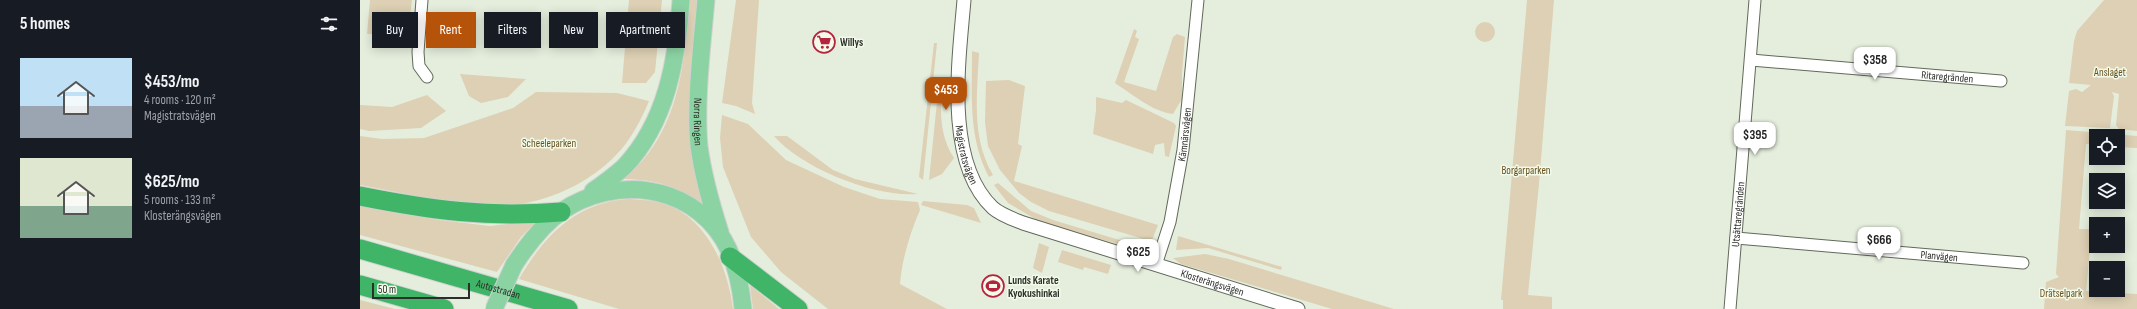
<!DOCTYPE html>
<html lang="en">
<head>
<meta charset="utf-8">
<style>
  :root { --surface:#171b24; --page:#242831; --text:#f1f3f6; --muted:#9ea1a6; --accent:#b45309 }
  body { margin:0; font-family:"Sofia Sans Condensed",sans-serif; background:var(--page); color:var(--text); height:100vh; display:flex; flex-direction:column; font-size:15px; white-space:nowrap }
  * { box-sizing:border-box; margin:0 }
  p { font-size:13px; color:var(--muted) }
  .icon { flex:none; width:22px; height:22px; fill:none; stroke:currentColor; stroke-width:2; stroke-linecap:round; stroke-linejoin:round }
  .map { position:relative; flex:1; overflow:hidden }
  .side { display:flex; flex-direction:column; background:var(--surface); width:360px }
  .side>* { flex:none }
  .banner { position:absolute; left:12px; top:12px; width:380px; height:36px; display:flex; gap:8px }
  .buttons { position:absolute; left:1729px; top:129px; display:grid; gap:8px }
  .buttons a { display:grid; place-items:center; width:36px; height:36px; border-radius:0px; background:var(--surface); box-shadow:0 2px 10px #0003; font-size:20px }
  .scale { position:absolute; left:12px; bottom:10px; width:98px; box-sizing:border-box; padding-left:4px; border:2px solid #2c2f29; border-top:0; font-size:11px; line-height:14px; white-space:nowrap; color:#2c2f29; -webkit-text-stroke:3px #f2fbea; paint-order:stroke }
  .price { position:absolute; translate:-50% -34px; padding:0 9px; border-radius:8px; background:#fff; color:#222; font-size:13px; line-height:26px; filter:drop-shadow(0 1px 2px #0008) }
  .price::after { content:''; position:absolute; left:50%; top:24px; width:12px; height:9px; margin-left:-6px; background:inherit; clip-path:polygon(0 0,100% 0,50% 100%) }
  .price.active { background:var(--accent); color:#fff }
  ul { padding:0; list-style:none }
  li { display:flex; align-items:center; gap:12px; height:100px; padding:0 20px }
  li span { display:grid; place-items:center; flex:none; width:112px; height:80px; border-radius:0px; color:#555 }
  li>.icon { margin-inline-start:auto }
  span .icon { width:48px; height:48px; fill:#fffc; stroke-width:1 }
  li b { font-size:17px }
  h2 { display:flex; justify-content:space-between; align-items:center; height:48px; padding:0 20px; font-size:17px }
  .chip { padding:0 14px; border-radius:0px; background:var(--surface); box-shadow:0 2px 10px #0003; font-size:14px; line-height:36px }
  .chip.active { background:var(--accent); color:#fff }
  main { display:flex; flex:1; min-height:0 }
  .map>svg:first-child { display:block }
  .green { fill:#ddd0b4 }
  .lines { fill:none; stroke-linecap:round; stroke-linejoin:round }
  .minor-casing { stroke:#61695a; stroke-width:13 }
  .tertiary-casing { stroke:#61695a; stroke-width:15 }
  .primary-casing { stroke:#d1d1d0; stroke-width:19 }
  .motorway-casing { stroke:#d1d1d0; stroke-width:21 }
  .minor { stroke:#fff; stroke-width:11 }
  .tertiary { stroke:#fff; stroke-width:13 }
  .primary { stroke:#8cd3a4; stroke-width:17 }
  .motorway { stroke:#40b568; stroke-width:19 }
  .primary-bridge-casing { stroke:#d1d1d0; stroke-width:19; stroke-linecap:butt }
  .primary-bridge { stroke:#8cd3a4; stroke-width:17 }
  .labels { text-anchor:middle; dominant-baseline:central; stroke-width:3; stroke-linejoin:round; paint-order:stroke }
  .poi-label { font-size:11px; font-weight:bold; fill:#2c2f29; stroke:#f2fbea; text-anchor:start }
  .park-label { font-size:11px; fill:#68511f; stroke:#f2fbea }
  .street-label { font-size:11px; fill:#2c2f29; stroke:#f2fbea }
</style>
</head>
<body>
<main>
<section class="side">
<h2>5 homes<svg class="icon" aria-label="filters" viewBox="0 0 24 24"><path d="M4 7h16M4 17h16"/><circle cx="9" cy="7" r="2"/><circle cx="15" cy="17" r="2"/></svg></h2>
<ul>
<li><span style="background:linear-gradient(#bfe0f5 60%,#9aa5b1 0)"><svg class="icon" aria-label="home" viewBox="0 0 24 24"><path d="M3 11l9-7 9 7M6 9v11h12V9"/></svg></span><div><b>$453/mo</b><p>4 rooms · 120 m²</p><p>Magistratsvägen</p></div></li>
<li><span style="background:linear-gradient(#dfe7d0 60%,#7fa58c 0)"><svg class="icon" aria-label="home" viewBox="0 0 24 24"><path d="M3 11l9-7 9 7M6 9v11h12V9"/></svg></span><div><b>$625/mo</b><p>5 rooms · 133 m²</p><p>Klosterängsvägen</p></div></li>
</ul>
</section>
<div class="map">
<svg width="1777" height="309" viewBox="0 0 1777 309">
  <rect width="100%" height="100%" fill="#e5eedd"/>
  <!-- green -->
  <path class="green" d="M10,0h42l-3,25 -13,-2 1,-5 -18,-2 -3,14 19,1 1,-6 12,4 -21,14v-8l-20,-1z
    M269,0h33l-7,72 -9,11h-24z
    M330,0h7c-6,69 -16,141 8,208 -27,-22 -46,-28 -81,-29 55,-46 60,-111 66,-179z
    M376,0h23l-7,103 3,11 -19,-8 -14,-3z
    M1167,0h27l-15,184 -11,111 24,2v12h-49v-9h-2z
    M1744,0h33v131l-18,-2 -3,-4 3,-31 -7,-2 2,4 -4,32 -45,-2 4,-35 7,-2 6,3 9,-7 -22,-2 5,-42 3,-10z
    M1115 32a10 10 0 1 1 20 0a10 10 0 1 1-20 0Z
    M774,29l3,2 -2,6 4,2 -15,43 32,9 17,-54 4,-3 8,3 -3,36v26l-9,15c-20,-2 -41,-20 -58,-31z
    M574,43h3l-14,137 -4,-3z
    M612,51l7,2c-2,42 -8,85 14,122l-4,2c-21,-39 -17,-82 -17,-126z
    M100,74l66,5 -18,18 -27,6 -12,-7z
    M649,80l16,6 -7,58 4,2 -8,35 144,44 -6,15h-5l-98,-29 -18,-9 -12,-9 -19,-23 -12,-24 -3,-24 1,-41z
    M579,82h3c-2,26 -3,54 12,76l-12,16 -13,6z
    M176,92l81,1 32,8c-8,19 -18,39 -33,54 -33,35 -88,55 -136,51 -40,-4 -80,-14 -120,-21v-49l22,3 42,-1 89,-30z
    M67,95l19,16 -25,17 -52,3 -9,-2v-24l32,2z
    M736,97l26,6 4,-3 48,23 2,3 -7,31 -4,-1 -1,-13 -9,2 -2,9 -60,-20 3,-24z
    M362,115l26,9 38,36 58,27 36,12 38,3 2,8c-10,23 -18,49 -20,74l47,25h-119l-47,-37 -30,-35 -28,-70 -3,-29z
    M1706,130l71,6v12l-19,-1v-11h-22v9l-10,-1 -7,85h13l-6,62 51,3v15h-93l2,-27 13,-5 -3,-3z
    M414,136h13l46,34 22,9 63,15c-42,4 -117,-26 -144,-58z
    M638,183l33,28 22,9 93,28 -6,3 -103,-31 -29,-17 -14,-18z
    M269,199c12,1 27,1 39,6 40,16 60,63 65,104h-114l-100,-30c25,-43 57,-77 110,-80z
    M563,201l44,4 7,3 7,15 -60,-18z
    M0,205l79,15 51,6 47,-5 -16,16 -24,35 -137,-37z
    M818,236l104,31 -1,3 -73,-22 -32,2z
    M679,243l10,4 -7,26 -9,-5z
    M702,250l49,15 -3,9 -24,-7 -1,3 -25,-8z
    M845,254l24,5 165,50h-62l-151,-45 -8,-6z
    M390,285l29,24h-26z
    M0,300l35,9h-35z"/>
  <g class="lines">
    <!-- minor casing -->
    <g class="minor-casing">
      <g id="minor">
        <path d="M62,0l-4,52 1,14 8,11"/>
        <path id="s1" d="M1391,60l250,21"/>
        <path id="s2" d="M1376,238l287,25"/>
        <path id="s3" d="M796,265l14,-43 13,-72 15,-150"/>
        <path id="s4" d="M1370,309l25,-309"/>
      </g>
    </g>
    <!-- tertiary casing -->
    <g class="tertiary-casing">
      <g id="tertiary">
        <path id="s5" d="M604,0c-5,60 -20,162 29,208 8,7 20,11 30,15l275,86"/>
      </g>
    </g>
    <!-- primary casing -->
    <g class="primary-casing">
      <g id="primary">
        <path id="s6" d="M346,0c-4,45 -11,102 -7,146 4,30 12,58 21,86"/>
        <path d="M233,191c10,-7 21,-15 31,-24 43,-45 53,-108 57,-167"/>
        <path d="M154,265c13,-20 28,-40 48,-54 52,-35 126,-28 161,28 12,20 18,48 20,70"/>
      </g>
    </g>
    <!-- motorway casing -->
    <g class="motorway-casing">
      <g id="motorway">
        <path d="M0,196c71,14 128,22 201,16"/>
        <path id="s7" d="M0,249l208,60"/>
        <path d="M370,257l68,52"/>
        <path d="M0,285l84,24"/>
      </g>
    </g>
    <!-- minor -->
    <use href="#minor" class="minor"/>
    <!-- tertiary -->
    <use href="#tertiary" class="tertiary"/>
    <!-- primary -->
    <use href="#primary" class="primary"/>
    <!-- motorway -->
    <use href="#motorway" class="motorway"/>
    <!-- primary-bridge casing -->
    <g class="primary-bridge-casing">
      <path id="primary-bridge" d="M134,309l20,-44"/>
    </g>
    <!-- primary-bridge -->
    <use href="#primary-bridge" class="primary-bridge"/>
  </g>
  <!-- icons -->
  <defs>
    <g id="supermarket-ring" transform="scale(1.15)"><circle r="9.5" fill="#f2fbea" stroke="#b5233c" stroke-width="1.5"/><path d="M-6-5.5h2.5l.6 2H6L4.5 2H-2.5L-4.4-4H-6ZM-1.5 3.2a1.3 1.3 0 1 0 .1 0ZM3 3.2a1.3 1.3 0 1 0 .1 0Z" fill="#b5233c"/></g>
    <g id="stadium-ring" transform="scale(1.15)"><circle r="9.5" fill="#f2fbea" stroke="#b5233c" stroke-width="1.5"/><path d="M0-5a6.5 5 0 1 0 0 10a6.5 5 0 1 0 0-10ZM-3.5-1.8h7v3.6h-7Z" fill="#b5233c"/></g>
  </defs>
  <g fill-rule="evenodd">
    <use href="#supermarket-ring" x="464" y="42"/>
    <use href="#stadium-ring" x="633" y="286"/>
  </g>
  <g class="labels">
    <!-- poi labels -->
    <g class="poi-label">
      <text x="480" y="42">Willys</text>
      <text x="648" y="280">Lunds Karate<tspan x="648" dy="13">Kyokushinkai</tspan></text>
    </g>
    <!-- park labels -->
    <g class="park-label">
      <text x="1750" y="72">Anslaget</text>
      <text x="189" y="143">Scheeleparken</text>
      <text x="1166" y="170">Borgarparken</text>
      <text x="1701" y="293">Drätselpark</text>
    </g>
    <!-- street labels -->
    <g class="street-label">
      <text stroke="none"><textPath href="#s1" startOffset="197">Ritaregränden</textPath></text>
      <text stroke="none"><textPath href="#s6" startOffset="122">Norra Ringen</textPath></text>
      <text stroke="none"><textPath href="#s3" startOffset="134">Kämnärsvägen</textPath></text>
      <text stroke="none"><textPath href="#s5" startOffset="156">Magistratsvägen</textPath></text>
      <text stroke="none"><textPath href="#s4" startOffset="95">Utsättaregränden</textPath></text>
      <text stroke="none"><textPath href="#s2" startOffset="204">Planvägen</textPath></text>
      <text stroke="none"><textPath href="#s5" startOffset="449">Klosterängsvägen</textPath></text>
      <text stroke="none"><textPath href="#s7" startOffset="144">Autostradan</textPath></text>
    </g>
  </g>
</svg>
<div class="buttons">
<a><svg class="icon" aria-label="locate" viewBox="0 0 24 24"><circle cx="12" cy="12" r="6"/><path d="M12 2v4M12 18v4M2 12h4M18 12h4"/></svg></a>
<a><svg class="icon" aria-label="layers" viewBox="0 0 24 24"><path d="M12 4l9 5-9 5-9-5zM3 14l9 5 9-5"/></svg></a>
<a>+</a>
<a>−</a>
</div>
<div class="scale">50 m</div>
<b class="price" style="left:1515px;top:81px">$358</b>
<b class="price active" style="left:586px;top:111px">$453</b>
<b class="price" style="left:1395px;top:156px">$395</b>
<b class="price" style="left:1519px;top:261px">$666</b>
<b class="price" style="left:778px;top:273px">$625</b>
<div class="banner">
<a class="chip">Buy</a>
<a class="chip active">Rent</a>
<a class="chip">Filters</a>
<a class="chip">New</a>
<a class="chip">Apartment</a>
</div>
</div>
</main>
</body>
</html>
